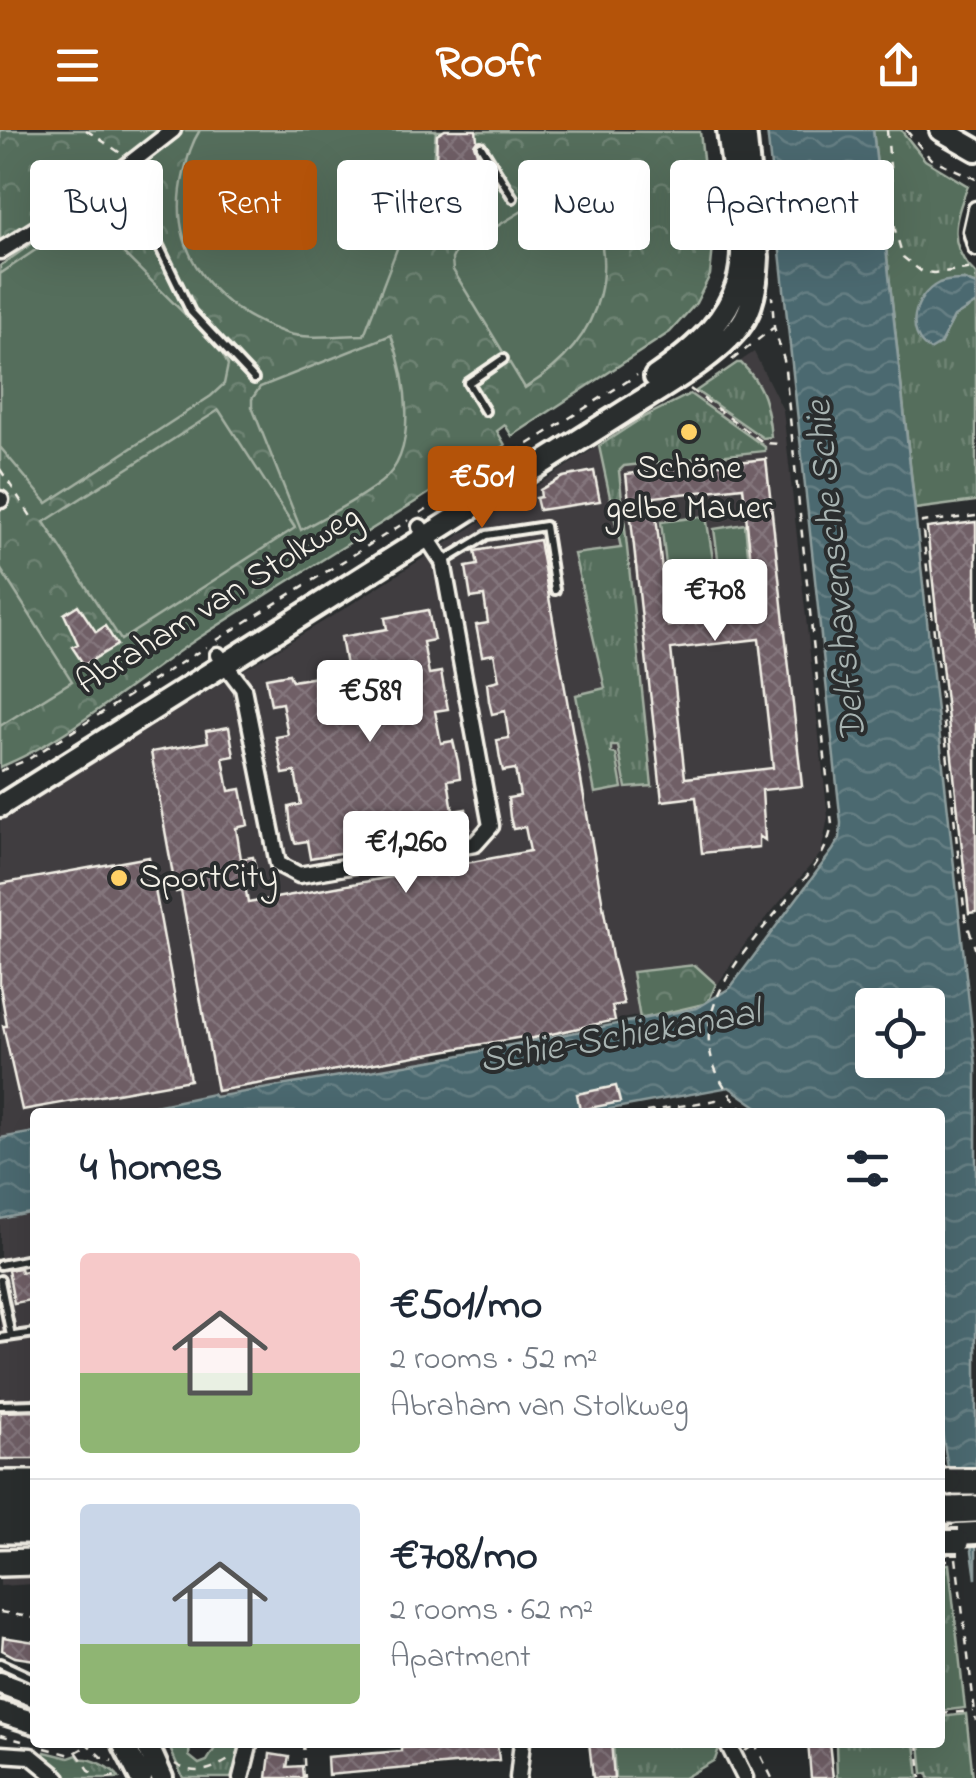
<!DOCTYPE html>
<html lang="en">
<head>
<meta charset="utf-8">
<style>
  :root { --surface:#fff; --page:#f2f2f3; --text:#1f2937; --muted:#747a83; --line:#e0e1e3; --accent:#b45309 }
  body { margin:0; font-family:"Indie Flower",sans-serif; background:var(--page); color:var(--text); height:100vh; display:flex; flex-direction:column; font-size:38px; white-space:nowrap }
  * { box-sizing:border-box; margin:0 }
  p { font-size:32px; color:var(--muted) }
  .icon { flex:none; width:55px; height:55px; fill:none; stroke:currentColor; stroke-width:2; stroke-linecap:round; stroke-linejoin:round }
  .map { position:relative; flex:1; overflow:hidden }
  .sheet { position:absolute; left:30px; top:978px; width:915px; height:640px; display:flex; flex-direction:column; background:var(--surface); border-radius:10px; box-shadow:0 10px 40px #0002 }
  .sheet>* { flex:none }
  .hud { position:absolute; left:30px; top:30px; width:918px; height:90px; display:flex; gap:20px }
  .buttons { position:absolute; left:855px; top:858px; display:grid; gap:20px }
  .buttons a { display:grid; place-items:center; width:90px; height:90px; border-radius:10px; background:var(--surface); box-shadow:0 10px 40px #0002; font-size:50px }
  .price { position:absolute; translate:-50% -85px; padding:0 22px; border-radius:10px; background:#fff; color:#222; font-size:32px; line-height:65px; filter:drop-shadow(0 2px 5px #0008) }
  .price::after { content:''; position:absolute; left:50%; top:60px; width:30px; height:22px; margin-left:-15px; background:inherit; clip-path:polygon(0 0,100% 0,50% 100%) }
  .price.active { background:var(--accent); color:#fff }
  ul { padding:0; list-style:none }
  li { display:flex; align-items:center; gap:30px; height:250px; padding:0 50px }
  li+li { border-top:2px solid var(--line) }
  li span { display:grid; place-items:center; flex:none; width:280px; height:200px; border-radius:10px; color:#555 }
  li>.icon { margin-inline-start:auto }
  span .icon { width:120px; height:120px; fill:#fffc; stroke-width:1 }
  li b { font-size:42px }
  h2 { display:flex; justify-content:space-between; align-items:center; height:120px; padding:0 50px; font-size:42px }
  .chip { padding:0 35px; border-radius:10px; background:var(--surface); box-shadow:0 10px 40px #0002; font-size:35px; line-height:90px }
  .chip.active { background:var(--accent); color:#fff }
  header { display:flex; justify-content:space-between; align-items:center; height:130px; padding:0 50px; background:var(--accent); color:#fff; font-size:45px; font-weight:700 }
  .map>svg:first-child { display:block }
  .built { fill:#3f3c3f }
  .grass { fill:url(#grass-tufts); stroke:#a4b0a2; stroke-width:2.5 }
  .forest { fill:url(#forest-crowns); stroke:#a4b0a2; stroke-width:2.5 }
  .garden { fill:#556e5c; stroke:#a4b0a2; stroke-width:2.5 }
  .water { fill:url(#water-waves); stroke:#8f9f9f; stroke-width:2.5; fill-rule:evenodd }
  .building { fill:url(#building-cross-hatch); stroke:#f4f1e8; stroke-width:2.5; fill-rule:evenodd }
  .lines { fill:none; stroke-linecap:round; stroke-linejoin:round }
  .lane-casing { stroke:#f4f1e8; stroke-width:14 }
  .street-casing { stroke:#f4f1e8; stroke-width:21 }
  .secondary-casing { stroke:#f4f1e8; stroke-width:28 }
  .highway-casing { stroke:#f4f1e8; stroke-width:32 }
  .path { stroke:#f4f1e8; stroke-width:2.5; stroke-dasharray:8 8; stroke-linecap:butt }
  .lane { stroke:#2a2d2e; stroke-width:6 }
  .street { stroke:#2a2d2e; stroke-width:14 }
  .secondary { stroke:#2a2d2e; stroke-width:20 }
  .highway { stroke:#2a2d2e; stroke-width:25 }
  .secondary-bridge-casing { stroke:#f4f1e8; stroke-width:28; stroke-linecap:butt }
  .highway-bridge-casing { stroke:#f4f1e8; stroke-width:32; stroke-linecap:butt }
  .secondary-bridge { stroke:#2a2d2e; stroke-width:20 }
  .highway-bridge { stroke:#2a2d2e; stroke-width:25 }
  .poi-dot { fill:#ffd166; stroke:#2a2d2e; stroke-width:4 }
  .labels { text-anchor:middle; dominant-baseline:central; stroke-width:8; stroke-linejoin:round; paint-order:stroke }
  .poi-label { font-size:35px; fill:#f4f1e8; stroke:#2a2d2e }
  .street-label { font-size:35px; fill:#f4f1e8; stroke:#2a2d2e }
  .water-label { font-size:38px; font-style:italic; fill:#a8b4b2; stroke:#2a2d2e }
</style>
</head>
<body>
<header><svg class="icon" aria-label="menu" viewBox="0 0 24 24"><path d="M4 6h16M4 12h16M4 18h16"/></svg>Roofr<svg class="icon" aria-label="share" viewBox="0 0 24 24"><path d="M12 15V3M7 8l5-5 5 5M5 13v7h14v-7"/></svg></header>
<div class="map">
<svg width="976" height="1648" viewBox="0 0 976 1648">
  <defs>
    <pattern id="grass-tufts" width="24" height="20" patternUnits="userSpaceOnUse" patternTransform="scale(2.5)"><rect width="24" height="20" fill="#556e5c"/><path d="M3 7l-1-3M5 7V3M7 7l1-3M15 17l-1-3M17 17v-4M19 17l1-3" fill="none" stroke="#6e8373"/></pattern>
    <pattern id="forest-crowns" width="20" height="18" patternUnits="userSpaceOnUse" patternTransform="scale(2.5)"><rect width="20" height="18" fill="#556e5c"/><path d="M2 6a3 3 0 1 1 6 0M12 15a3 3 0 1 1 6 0" fill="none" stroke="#6e8373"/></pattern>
    <pattern id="water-waves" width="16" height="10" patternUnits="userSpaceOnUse" patternTransform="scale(2.5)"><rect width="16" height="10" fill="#4b696f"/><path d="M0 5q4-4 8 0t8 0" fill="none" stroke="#667f84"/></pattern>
    <pattern id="building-cross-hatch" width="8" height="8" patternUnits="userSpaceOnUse" patternTransform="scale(2.5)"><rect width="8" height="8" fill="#6f5e66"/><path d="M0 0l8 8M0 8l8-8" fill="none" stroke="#84767c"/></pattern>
  </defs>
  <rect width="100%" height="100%" fill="#2a2d2e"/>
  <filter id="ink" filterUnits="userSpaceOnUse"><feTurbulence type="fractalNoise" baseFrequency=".01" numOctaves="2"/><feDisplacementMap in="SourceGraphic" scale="20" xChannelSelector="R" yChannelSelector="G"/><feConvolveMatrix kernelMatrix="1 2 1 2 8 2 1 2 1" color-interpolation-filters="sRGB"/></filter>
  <g filter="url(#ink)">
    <!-- built -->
    <path class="built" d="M754,222l29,58 45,407 -7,36 -74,88 -40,59 -79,18 -181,19 -11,19 9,56h-410v472l-35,2v-768l342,-208 300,-192 54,-27z"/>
    <!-- grass -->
    <path class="grass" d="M873,0h28l24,30 43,26c-14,33 -22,60 8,88v11l-12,-5 -24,64 14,-27 22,-14v198l-61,8z
      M737,233h4c23,22 27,44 30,74l-8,1 -67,-47z
      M690,264l75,53v4l-141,15 -5,5 33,315 -26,2 -8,-42h-7v7l5,1 6,34 -27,5 -19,-98 29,-7 -31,-134 47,-6 -22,-102 43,-28z
      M940,1434h9l16,144 -25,3z
      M966,1584l7,64h-44l-1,-5 -5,1 -3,-31 20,-1v-25z
      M171,1613h19l-1,13 10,8 8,-3 11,-18h30l-8,35h-57l-14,-32z
      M613,1613h103l3,5 -4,12 -31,18h-69z
      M836,1613h79l4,35h-82z
      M45,1622l24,6 8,-3 3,4c10,-2 34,9 39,19h-55l-21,-21z"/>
    <!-- forest -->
    <path class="forest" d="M0,0h163l-163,123z
      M181,0l519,2 13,115 -3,28 -14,28 -26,29 -158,104 -7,-11 -8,6 8,14c-102,66 -206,128 -308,194 -62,41 -129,101 -197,128v-501l109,-77z
      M695,835l21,19 -8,19 -68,16 -8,-47z"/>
    <!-- garden -->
    <path class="garden" d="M200,0h236l-3,34 -22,48 -47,123c-24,0 -56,5 -78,-2 -72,-24 -121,-82 -102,-160 4,-16 7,-29 16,-43z
      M575,49c52,80 30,160 -50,209l-72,-118 -1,-11 4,-8z
      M86,86l134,133 8,16 -4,19 -13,12 -164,107 -47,-56v-173z
      M391,205c14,39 30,117 -10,147 -24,19 -54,33 -80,48l-49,-123v-8l8,-12z
      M219,280l76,118 -174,112 -77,-118z
      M706,386l14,87 -49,6 -10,-87z
      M745,394l6,59 -29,4 -8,-58z
      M0,438l72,113 -72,45z"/>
    <!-- water -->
    <path class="water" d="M767,0h106l103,936v513l-12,-85 -15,-20 -9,-54v-308h-175l-36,-25 -135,25h-468l87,-18 2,3 226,-38 256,-51 33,-20 103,-138 7,-12 1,-15zM872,875h56v55h-56z
      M964,150l12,5v18l-22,14 -14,27 -10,6c-26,-16 -17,-54 9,-67 7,-3 17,-3 25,-3z
      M35,1002v80l-35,7v-81z"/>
    <!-- building -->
    <path class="building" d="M445,0h31l1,10 -3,5 3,8 -3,15 -26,68 -36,-14 24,-61 1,-26z
      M766,329l36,327 -40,4 3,50 -6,-4v11l-57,6 -6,-56 -34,4 -36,-327zM743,357l14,129 -89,10 -14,-129zM759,509l14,129 -88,10 -14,-129z
      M594,341l6,30 -61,9 -3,-12 5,-1 -1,-7 23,-13z
      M976,392v390l-7,1 -42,-385z
      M539,410l73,417 12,47 -12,2 3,14 -91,20 -1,-3 -306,54 -36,-200 -5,1 -25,-140 57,-10 -2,-11 23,-4 5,29 -11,2 6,33 12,-2 7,36 -12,3 5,31 12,-2 4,19 -13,3 4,24 165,-30 13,-7 19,1 85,-16 -5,-24 -12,2 -3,-12 -2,-19 12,-2 -5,-27 -12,2 -3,-12 -3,-19 12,-2 -4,-27 -13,3 -3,-13 -2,-18 12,-3 -5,-26 -12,2 -6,-31 12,-2 -4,-27 -13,2 -5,-31 12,-2 -3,-14z
      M78,475l18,27 9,-6 12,19 -33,20 -12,-18 6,-3 -14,-30z
      M428,480l6,30 -11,2 6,32 12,-2 7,37 -13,2 6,32 12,-2 5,21 2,16 -12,2 5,31 13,-2 3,20 -62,11v-3l-25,9 -32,2 1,3 -41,7 -3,-17 -12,2 -4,-15 -2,-21 12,-3 -6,-32 -12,2 -7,-37 12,-2 -6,-32 -11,2 -5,-27 23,-4 3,7 55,-9 -6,-35 46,-8 -2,-11z
      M149,727l41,223 -168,30 -19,-84h4l-7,-40v-102z
      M616,956l4,16 -40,8 -3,-16z
      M20,1138l1,4 14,-3v30l-21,4 -6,-33z
      M35,1281v48h-35v-47z
      M3,1507l32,5v18l-20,-3 -13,-7z
      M497,1612l2,18 -171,15 -1,-18 74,-6v-3z
      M589,1612h22l3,36h-21z
      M808,1612h21l4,36h-22z
      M270,1624l19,3 -2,10 15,-1 1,12h-36z"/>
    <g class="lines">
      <!-- lane casing -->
      <g class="lane-casing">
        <path id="lane" d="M481,16l32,52
          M89,66l10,16 36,-16 56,116 63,67
          M485,281l-17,-28 35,-24
          M444,431l43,-26 58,-9 10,64
          M0,1135l35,-7
          M0,1150l11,56
          M0,1208l35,-5
          M0,1275l35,-1
          M0,1533l35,16"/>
      </g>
      <!-- street casing -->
      <g class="street-casing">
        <path id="street" d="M976,79l-5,22 5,17
          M0,121l88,-55 85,-66
          M0,369l1,1
          M218,525l25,33 35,176 21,11 176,-31 16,-18 -48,-264 -23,-35
          M727,1612l18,36
          M0,1624l31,2 27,22
          M241,1648l9,-36
          M518,1648l4,-36"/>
      </g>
      <!-- secondary casing -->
      <g class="secondary-casing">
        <path id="secondary" d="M941,0l35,20
          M655,247c116,-81 88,-124 73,-247
          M0,676l622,-393c34,-22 104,-60 123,-95 10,-18 12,-41 13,-61l-13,-127
          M957,1404l19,-1
          M0,1553l35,13
          M0,1582l35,11
          M146,1612l16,36
          M124,1615l17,33"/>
      </g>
      <!-- highway casing -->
      <g class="highway-casing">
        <path id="highway" d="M948,1352h28
          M0,1354h35
          M0,1377l35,-1
          M953,1380l23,-1
          M0,1400h35
          M0,1433l35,-1"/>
      </g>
      <!-- path -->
      <path class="path" d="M86,0l36,24
        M887,0l8,100 8,27 19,15 12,1 42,-5
        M906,0l24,28 46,21
        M715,36l9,82
        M874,84l4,36
        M877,102l17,-2
        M732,230l41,-32
        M690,259l74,54 17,1
        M0,339l34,52
        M420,383l217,-138
        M976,386l-54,6 43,395 11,34
        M217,510l192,-120
        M0,641l27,-11 179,-113
        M646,982l70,-12 15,12
        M745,982c-77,-79 -16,-143 40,-210 21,-25 41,-44 47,-77l-48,-465 -10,-33 -2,-31
        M956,1428l20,163
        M940,1430h15
        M0,1482l35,6
        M940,1584l33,-3
        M0,1605l22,6
        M85,1612l15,14 12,5
        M303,1612l2,36
        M754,1612l18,36
        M918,1612l3,36
        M45,1618l26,7 16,-9
        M745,1621l13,-9
        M77,1623l18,25
        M175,1634c21,13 37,6 57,-6
        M107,1648l13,-3"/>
      <!-- lane -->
      <use href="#lane" class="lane"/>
      <!-- street -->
      <use href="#street" class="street"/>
      <!-- secondary -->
      <use href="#secondary" class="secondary"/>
      <!-- highway -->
      <use href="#highway" class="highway"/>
      <!-- secondary-bridge casing -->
      <g class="secondary-bridge-casing">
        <path id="secondary-bridge" d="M940,1411h19"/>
      </g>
      <!-- highway-bridge casing -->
      <g class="highway-bridge-casing">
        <path id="highway-bridge" d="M940,1353l8,-1
          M940,1380h13"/>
      </g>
      <!-- secondary-bridge -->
      <use href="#secondary-bridge" class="secondary-bridge"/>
      <!-- highway-bridge -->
      <use href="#highway-bridge" class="highway-bridge"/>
    </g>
  </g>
  <!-- markers -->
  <g class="poi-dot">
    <circle cx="689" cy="302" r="10"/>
    <circle cx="119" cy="748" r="10"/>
  </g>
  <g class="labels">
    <!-- poi labels -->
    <g class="poi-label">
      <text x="689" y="339">Schöne<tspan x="689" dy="40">gelbe Mauer</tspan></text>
      <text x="139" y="748" text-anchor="start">SportCity</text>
    </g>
    <!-- street labels -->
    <g class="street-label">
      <text transform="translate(219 471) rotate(-32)">Abraham van Stolkweg</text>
    </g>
    <!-- water labels -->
    <g class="water-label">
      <text transform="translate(838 441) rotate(-96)">Delfshavensche Schie</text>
      <text transform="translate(620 908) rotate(-10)">Schie-Schiekanaal</text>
    </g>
  </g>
</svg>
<div class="buttons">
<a><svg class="icon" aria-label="locate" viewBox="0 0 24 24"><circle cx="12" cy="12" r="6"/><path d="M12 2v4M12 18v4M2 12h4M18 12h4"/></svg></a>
</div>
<b class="price active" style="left:482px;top:401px">€501</b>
<b class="price" style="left:715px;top:514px">€708</b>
<b class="price" style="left:370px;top:615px">€589</b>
<b class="price" style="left:406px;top:766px">€1,260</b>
<div class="hud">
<a class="chip">Buy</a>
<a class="chip active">Rent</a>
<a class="chip">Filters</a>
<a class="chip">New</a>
<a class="chip">Apartment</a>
</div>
<section class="sheet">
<h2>4 homes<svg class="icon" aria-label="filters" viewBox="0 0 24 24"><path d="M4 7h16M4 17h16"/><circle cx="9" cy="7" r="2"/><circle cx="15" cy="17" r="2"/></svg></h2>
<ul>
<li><span style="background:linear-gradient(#f6c9c9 60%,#8fb573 0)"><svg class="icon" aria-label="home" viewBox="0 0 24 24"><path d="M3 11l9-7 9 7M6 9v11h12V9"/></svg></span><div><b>€501/mo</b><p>2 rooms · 52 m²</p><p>Abraham van Stolkweg</p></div></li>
<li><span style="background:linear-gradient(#c9d6e8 70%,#8fb573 0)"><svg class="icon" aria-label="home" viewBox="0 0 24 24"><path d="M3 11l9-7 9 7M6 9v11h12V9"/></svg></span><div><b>€708/mo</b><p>2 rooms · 62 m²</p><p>Apartment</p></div></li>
</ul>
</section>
</div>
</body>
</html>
